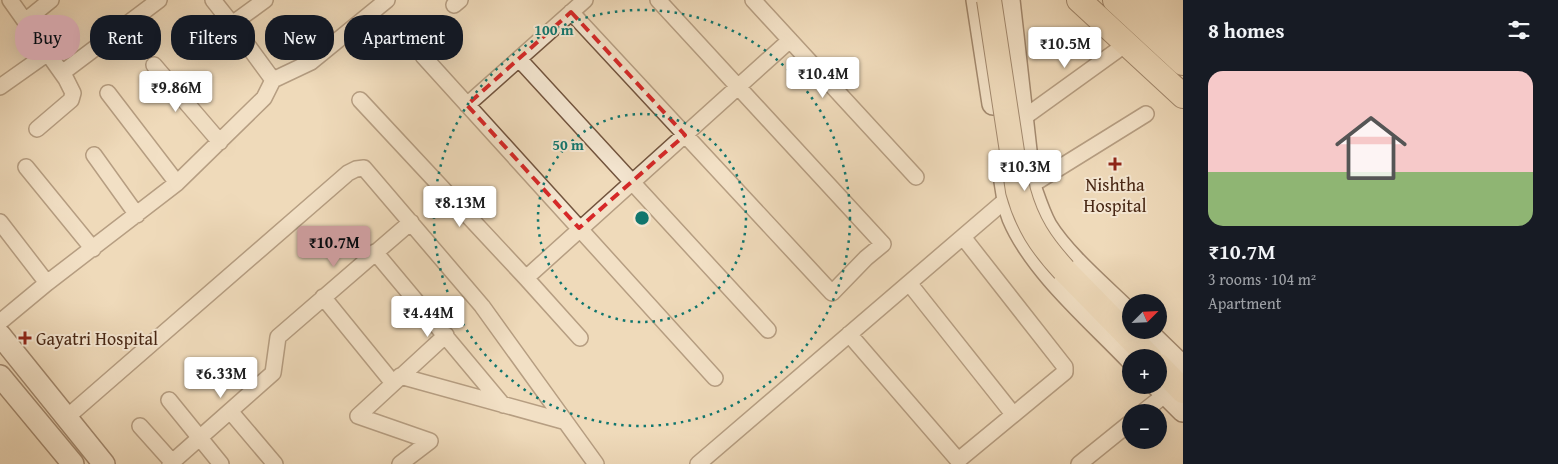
<!DOCTYPE html>
<html lang="en">
<head>
<meta charset="utf-8">
<style>
  :root { --surface:#171b24; --page:#242831; --text:#f1f3f6; --muted:#9ea1a6; --accent:#c59692 }
  body { margin:0; font-family:"Gentium Book Plus",serif; background:var(--page); color:var(--text); height:100vh; display:flex; flex-direction:column; font-size:19px; white-space:nowrap }
  * { box-sizing:border-box; margin:0 }
  p { font-size:16px; color:var(--muted) }
  .icon { flex:none; width:28px; height:28px; fill:none; stroke:currentColor; stroke-width:2; stroke-linecap:round; stroke-linejoin:round }
  .map { position:relative; flex:1; overflow:hidden }
  .sheet { display:flex; flex-direction:column; background:var(--surface); width:375px }
  .sheet>* { flex:none }
  .banner { position:absolute; left:15px; top:15px; width:475px; height:45px; display:flex; gap:10px }
  .needle { width:32px; rotate:66deg }
  .fabs { position:absolute; left:1122px; top:294px; display:grid; gap:10px }
  .fabs a { display:grid; place-items:center; width:45px; height:45px; border-radius:50%; background:var(--surface); box-shadow:0 5px 20px #0002; font-size:25px }
  .price { position:absolute; translate:-50% -42px; padding:0 11px; border-radius:5px; background:#fff; color:#222; font-size:16px; line-height:32px; filter:drop-shadow(0 1px 2px #0008) }
  .price::after { content:''; position:absolute; left:50%; top:30px; width:15px; height:11px; margin-left:-8px; background:inherit; clip-path:polygon(0 0,100% 0,50% 100%) }
  .price.current { background:var(--accent); color:#111 }
  ul { padding:0; list-style:none }
  li { display:grid; align-content:center; gap:10px; height:265px; padding:0 25px }
  li span { display:grid; place-items:center; height:155px; border-radius:15px; color:#555 }
  li>.icon { margin-inline-start:auto }
  span .icon { width:90px; height:90px; fill:#fffc; stroke-width:1 }
  li b { font-size:21px }
  h2 { display:flex; justify-content:space-between; align-items:center; height:60px; padding:0 25px; font-size:21px }
  .tag { padding:0 18px; border-radius:20px; background:var(--surface); box-shadow:0 5px 20px #0002; font-size:18px; line-height:45px }
  .tag.current { background:var(--accent); color:#111 }
  main { display:flex; flex:1; min-height:0 }
  .map>svg:first-child { display:block }
  .lines { fill:none; stroke-linecap:round; stroke-linejoin:round }
  .street-casing { stroke:#72543e; stroke-width:18 }
  .secondary-casing { stroke:#482714; stroke-width:24 }
  .primary-casing { stroke:#482714; stroke-width:26 }
  .street { stroke:#f5e7d2; stroke-width:15 }
  .secondary { stroke:#f5e7d2; stroke-width:21 }
  .primary { stroke:#efdaba; stroke-width:24 }
  .primary-bridge-casing { stroke:#482714; stroke-width:26; stroke-linecap:butt }
  .primary-bridge { stroke:#efdaba; stroke-width:24 }
  .marked { fill:none; stroke:#d62828; stroke-width:4; stroke-dasharray:10 6; stroke-linejoin:round }
  .ring { fill:none; stroke:#0f766e; stroke-width:2.5; stroke-dasharray:2.5 5 }
  .poi-dot { fill:#8f2418; stroke:#f5e7d2; stroke-width:2 }
  .labels { text-anchor:middle; dominant-baseline:central; stroke-width:4; stroke-linejoin:round; paint-order:stroke }
  .poi-label { font-size:18px; fill:#482714; stroke:#f5e7d2 }
  .centre { fill:#0f766e; stroke:#f5e7d2; stroke-width:2.5 }
  .ring-label { font-size:15px; text-anchor:middle; font-weight:bold; fill:#0f766e; stroke:#f5e7d2; stroke-width:4; stroke-linejoin:round; paint-order:stroke }
</style>
</head>
<body>
<main>
<div class="map">
<svg width="1183" height="464" viewBox="0 0 1183 464">
  <rect width="100%" height="100%" fill="#efdaba"/>
  <filter id="stains"><feTurbulence type="fractalNoise" baseFrequency=".004" numOctaves="4"/><feColorMatrix values="0 0 0 0 .2 0 0 0 0 .09 0 0 0 0 .02 0 0 0 .5 -.17"/></filter>
  <radialGradient id="worn" r=".72"><stop offset=".6" stop-color="#630" stop-opacity="0"/><stop offset="1" stop-color="#630" stop-opacity=".3"/></radialGradient>
  <g class="lines">
    <!-- street casing -->
    <g class="street-casing">
      <path id="street" d="M10,0l56,79 7,14 -2,7 -34,29
        M213,0l19,24
        M753,0l163,177
        M454,5l6,-5
        M571,12l261,281 34,-35 17,-14 -225,-244
        M25,21l26,-21
        M423,56l292,322
        M519,59l249,271
        M154,65l66,77
        M62,73l97,-73
        M273,80l38,-18 76,-62
        M0,87l48,-34
        M108,93l69,90
        M360,100l166,178 54,60
        M467,105l118,-105
        M1022,119l104,-75
        M94,155l43,60
        M26,167l67,82
        M0,222l47,61
        M375,252l128,153
        M526,278l264,-238
        M909,283l104,131
        M323,297l70,86
        M0,322l47,-39 130,-100 87,-85 9,-18 -41,-56 33,-24
        M849,334l108,125 4,-1 104,-86v-5l-102,-130
        M400,376l163,45
        M169,400l52,64
        M230,411l45,53
        M1143,412l23,-18
        M66,418l282,-245 8,-4 8,-1 118,138 114,158
        M140,426l34,38
        M170,464l103,-91 5,-36 133,-115
        M400,464l30,-23 -72,-25 88,-81
        M698,464l310,-266 22,-12 116,-72
        M1079,464l52,-42"/>
    </g>
    <!-- secondary casing -->
    <g class="secondary-casing">
      <path id="secondary" d="M977,0l16,104
        M1009,0l21,186c5,14 9,27 16,40 19,31 59,64 85,90
        M1003,169c3,16 4,34 10,49 22,52 79,100 118,141
        M1145,330l38,37
        M0,335l104,129
        M0,376l73,88
        M1157,385l26,26"/>
    </g>
    <!-- primary casing -->
    <g class="primary-casing">
      <path id="primary" d="M1079,0l104,96
        M1115,0l68,63
        M1140,0l43,40
        M1167,0l16,15
        M1064,270l86,88
        M1159,366l24,25"/>
    </g>
    <!-- street -->
    <use href="#street" class="street"/>
    <!-- secondary -->
    <use href="#secondary" class="secondary"/>
    <!-- primary -->
    <use href="#primary" class="primary"/>
    <!-- primary-bridge casing -->
    <g class="primary-bridge-casing">
      <path id="primary-bridge" d="M989,0l29,191c9,33 23,54 46,79"/>
    </g>
    <!-- primary-bridge -->
    <use href="#primary-bridge" class="primary-bridge"/>
  </g>
  <!-- marked area -->
  <path d="M0 0H1183V464H0ZM571,12l114,123 -106,93 -112,-123z" fill="#efdaba" fill-opacity=".55" fill-rule="evenodd"/>
  <path class="marked" d="M571,12l114,123 -106,93 -112,-123z"/>
  <!-- distance rings -->
  <g class="ring">
    <circle cx="642" cy="218" r="104"/>
    <circle cx="642" cy="218" r="208"/>
  </g>
  <!-- markers -->
  <g class="poi-dot">
    <path d="M1112.5 156.5h5v5h5v5h-5v5h-5v-5h-5v-5h5z"/>
    <path d="M22.5 330.5h5v5h5v5h-5v5h-5v-5h-5v-5h5z"/>
  </g>
  <g class="labels">
    <!-- poi labels -->
    <g class="poi-label">
      <text x="1115" y="184">Nishtha<tspan x="1115" dy="21">Hospital</tspan></text>
      <text x="36" y="338" text-anchor="start">Gayatri Hospital</text>
    </g>
  </g>
  <circle cx="642" cy="218" r="8" class="centre"/>
  <g class="ring-label">
    <text x="554" y="35">100 m</text>
    <text x="568" y="150">50 m</text>
  </g>
  <rect width="100%" height="100%" filter="url(#stains)"/>
  <rect width="100%" height="100%" fill="url(#worn)"/>
</svg>
<div class="fabs">
<a><svg class="needle" viewBox="-14 -14 28 28"><path d="M0-13l5 13h-10z" fill="#e53935"/><path d="M0 13l5-13h-10z" fill="#9ea1a6"/></svg></a>
<a>+</a>
<a>−</a>
</div>
<b class="price" style="left:1065px;top:69px">₹10.5M</b>
<b class="price" style="left:823px;top:99px">₹10.4M</b>
<b class="price" style="left:176px;top:113px">₹9.86M</b>
<b class="price" style="left:1025px;top:192px">₹10.3M</b>
<b class="price" style="left:460px;top:228px">₹8.13M</b>
<b class="price current" style="left:334px;top:268px">₹10.7M</b>
<b class="price" style="left:428px;top:338px">₹4.44M</b>
<b class="price" style="left:221px;top:399px">₹6.33M</b>
<div class="banner">
<a class="tag current">Buy</a>
<a class="tag">Rent</a>
<a class="tag">Filters</a>
<a class="tag">New</a>
<a class="tag">Apartment</a>
</div>
</div>
<section class="sheet">
<h2>8 homes<svg class="icon" aria-label="filters" viewBox="0 0 24 24"><path d="M4 7h16M4 17h16"/><circle cx="9" cy="7" r="2"/><circle cx="15" cy="17" r="2"/></svg></h2>
<ul>
<li><span style="background:linear-gradient(#f6c9c9 65%,#8fb573 0)"><svg class="icon" aria-label="home" viewBox="0 0 24 24"><path d="M3 11l9-7 9 7M6 9v11h12V9"/></svg></span><div><b>₹10.7M</b><p>3 rooms · 104 m²</p><p>Apartment</p></div></li>
</ul>
</section>
</main>
</body>
</html>
